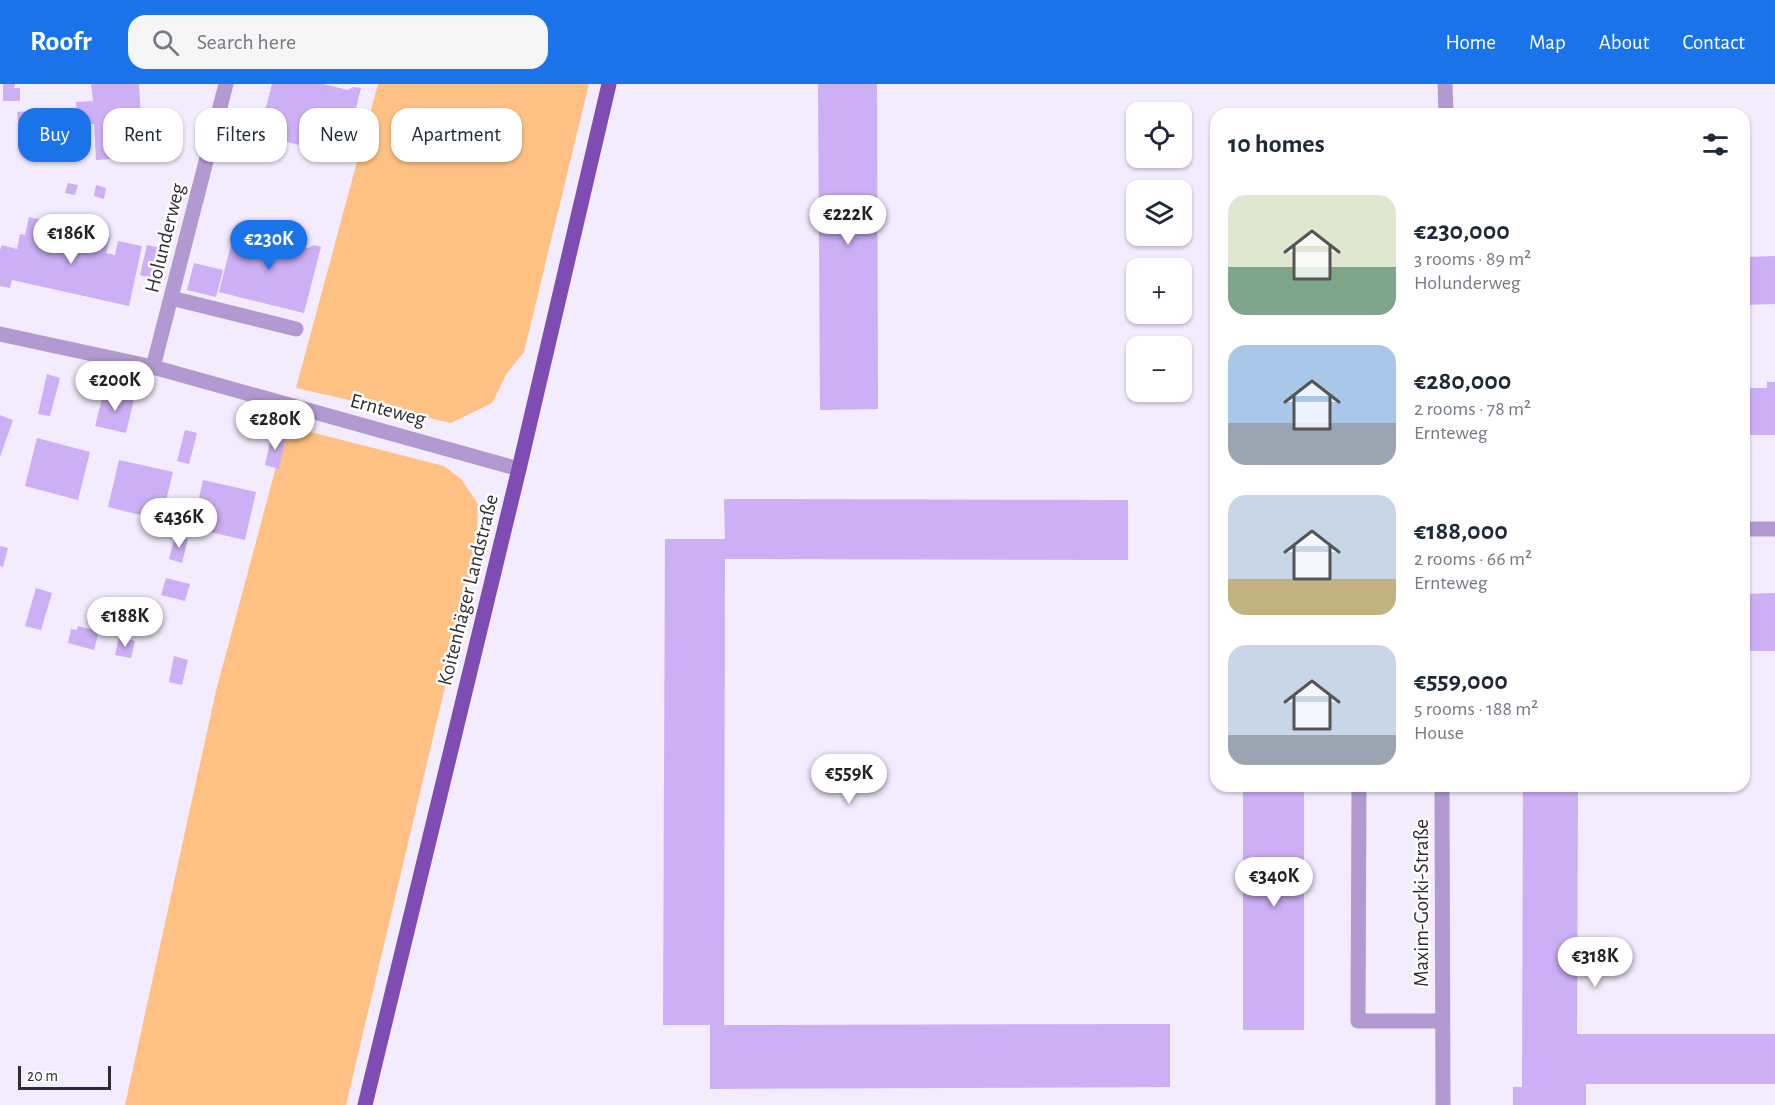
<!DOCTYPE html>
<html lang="en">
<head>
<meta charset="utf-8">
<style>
  :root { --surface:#fff; --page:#f6f6f7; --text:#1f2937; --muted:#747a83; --accent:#1a73e8 }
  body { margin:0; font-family:"Alegreya Sans",sans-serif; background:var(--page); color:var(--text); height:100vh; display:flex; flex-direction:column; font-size:22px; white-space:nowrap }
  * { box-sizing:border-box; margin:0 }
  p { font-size:20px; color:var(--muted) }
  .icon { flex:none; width:33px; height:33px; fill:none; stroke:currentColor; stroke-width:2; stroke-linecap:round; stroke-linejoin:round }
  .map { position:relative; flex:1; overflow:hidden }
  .side { position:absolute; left:1210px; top:24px; width:540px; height:684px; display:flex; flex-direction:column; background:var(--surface); border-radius:18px; box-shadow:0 2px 4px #0004 }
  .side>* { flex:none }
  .banner { position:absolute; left:18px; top:24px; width:570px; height:54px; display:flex; gap:12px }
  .tools { position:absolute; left:1126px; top:18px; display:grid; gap:12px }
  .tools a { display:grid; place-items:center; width:66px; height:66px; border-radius:12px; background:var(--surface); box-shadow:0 2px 4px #0004; font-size:30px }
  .scale { position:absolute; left:18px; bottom:15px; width:93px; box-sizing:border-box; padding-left:6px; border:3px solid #2e2c33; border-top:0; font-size:16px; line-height:21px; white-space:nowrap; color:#2e2c33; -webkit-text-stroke:4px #fff; paint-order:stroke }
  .price { position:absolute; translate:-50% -51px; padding:0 14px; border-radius:21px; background:#fff; color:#222; font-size:20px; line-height:39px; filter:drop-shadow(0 2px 3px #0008) }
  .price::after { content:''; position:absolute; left:50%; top:36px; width:18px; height:14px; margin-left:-9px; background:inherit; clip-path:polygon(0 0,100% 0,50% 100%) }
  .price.selected { background:var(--accent); color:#fff }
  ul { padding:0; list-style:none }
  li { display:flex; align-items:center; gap:18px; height:150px; padding:0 18px }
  li span { display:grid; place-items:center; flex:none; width:168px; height:120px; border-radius:18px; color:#555 }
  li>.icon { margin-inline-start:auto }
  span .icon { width:72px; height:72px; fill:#fffc; stroke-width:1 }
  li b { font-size:26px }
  h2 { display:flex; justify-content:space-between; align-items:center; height:72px; padding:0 18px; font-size:26px }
  .tag { padding:0 21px; border-radius:18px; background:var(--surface); box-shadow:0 2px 4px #0004; font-size:21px; line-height:54px }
  .tag.selected { background:var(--accent); color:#fff }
  header { display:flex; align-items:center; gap:36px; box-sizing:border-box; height:84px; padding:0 30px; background:var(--accent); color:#fff }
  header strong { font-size:28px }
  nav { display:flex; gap:33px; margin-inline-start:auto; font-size:21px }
  .search { width:420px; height:54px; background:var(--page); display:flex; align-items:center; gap:15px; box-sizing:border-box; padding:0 21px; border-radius:18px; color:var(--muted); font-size:22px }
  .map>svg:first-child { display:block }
  .green { fill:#fec183 }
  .building { fill:#cdaff6 }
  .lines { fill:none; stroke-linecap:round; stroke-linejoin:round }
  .minor { stroke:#b299d2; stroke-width:15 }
  .major { stroke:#7f4cb4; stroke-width:15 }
  .labels { text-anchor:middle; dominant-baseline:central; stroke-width:5; stroke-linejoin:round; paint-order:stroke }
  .street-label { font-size:21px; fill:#2e2c33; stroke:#fff }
</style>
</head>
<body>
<header>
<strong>Roofr</strong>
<div class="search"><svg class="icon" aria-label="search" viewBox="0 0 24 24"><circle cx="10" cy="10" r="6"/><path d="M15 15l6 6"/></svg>Search here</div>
<nav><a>Home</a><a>Map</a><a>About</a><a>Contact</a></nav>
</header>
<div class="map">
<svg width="1775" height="1021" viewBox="0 0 1775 1021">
  <rect width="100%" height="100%" fill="#f3ebfe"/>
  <!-- green -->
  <path class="green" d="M378,0h211l-65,268 -17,21 -15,30 -41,20 -155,-35z
    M287,342l157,40 17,13 17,25 -1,32 -9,54 -122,515h-221l91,-414z"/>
  <!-- building -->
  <path class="building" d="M3,0h12l-1,4h6v13h-17z
    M91,0h48l4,73 -47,3 -2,-36 -16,1 -2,-23 17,-1z
    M272,0h51l25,6 5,-3 8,1 -17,68 -85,-21z
    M818,0h59l1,325 -58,1z
    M28,27l1,4h5l2,12 -17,3 -2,-18z
    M224,39l27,6 -6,23 -26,-6z
    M68,99l10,2 -3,10 -10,-2z
    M96,101l10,3 -2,11 -10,-3z
    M29,133l22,5 -4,18 39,9 4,-17 20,5 -4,16 9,2 3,-14 24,5 -13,60 -117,-26 -2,8 -10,-2v-36l2,-5 15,4 3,-15 5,1z
    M236,141l7,2 4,6 16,3v-4l8,2 4,6 33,8 6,-3 7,2 -17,66 -85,-21z
    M147,161l14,3 -7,31 -14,-4z
    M1775,172v48l-31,1v-48z
    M194,179l29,7 -7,27 -29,-7z
    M47,290l13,4 -10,38 -12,-2z
    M1767,298h8v53h-31v-47h23z
    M104,307l30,8 -8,34 -31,-7z
    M0,331l13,5 -13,37z
    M185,346l12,3 -8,31 -12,-3z
    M272,349l14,4 -7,32 -14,-4z
    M37,354l53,14 -12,48 -53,-14z
    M119,376l54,12 -12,48 -53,-13z
    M203,396l53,12 -11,48 -53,-12z
    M724,415l404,1v60l-403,-1 -1,466 446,-1v63l-460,2v-64h-47l2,-486h60z
    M175,452l13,3 -6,24 -13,-4z
    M0,462l8,2 -5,19 -3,-1z
    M166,494l24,6 -5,17 -24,-6z
    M36,504l16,5 -11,37 -16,-4z
    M1775,509v58h-31v-57z
    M78,542l21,5 -5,19 -26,-7 3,-14 6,1z
    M119,553l16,4 -4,17 -16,-3z
    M174,572l14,4 -6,25 -13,-3z
    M1243,702h61v244h-61z
    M1523,702h55l-1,248h198v50h-189v21h-73v-18h9z"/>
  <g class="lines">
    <!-- minor -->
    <path class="minor" d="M1445,0l1,30
      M171,214l125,31
      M0,250l153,33 366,102
      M153,283l73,-283
      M1744,445h31
      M1359,702l-1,235h84
      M1442,702l1,319"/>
    <!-- major -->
    <path class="major" d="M365,1021l154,-636 90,-385"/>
  </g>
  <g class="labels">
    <!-- street labels -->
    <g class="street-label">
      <text transform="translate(165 154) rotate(-76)">Holunderweg</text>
      <text transform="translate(388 326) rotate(15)">Ernteweg</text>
      <text transform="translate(468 506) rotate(-76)">Koitenhäger Landstraße</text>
      <text transform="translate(1421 819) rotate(-90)">Maxim-Gorki-Straße</text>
    </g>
  </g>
</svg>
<div class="tools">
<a><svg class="icon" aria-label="locate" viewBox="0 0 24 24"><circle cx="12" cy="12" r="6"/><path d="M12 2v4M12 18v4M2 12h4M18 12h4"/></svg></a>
<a><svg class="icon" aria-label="layers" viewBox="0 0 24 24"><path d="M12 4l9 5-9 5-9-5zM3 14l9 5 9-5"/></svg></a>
<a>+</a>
<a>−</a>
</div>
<div class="scale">20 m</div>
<b class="price" style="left:848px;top:162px">€222K</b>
<b class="price" style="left:71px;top:181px">€186K</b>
<b class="price selected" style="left:269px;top:187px">€230K</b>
<b class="price" style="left:115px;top:328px">€200K</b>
<b class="price" style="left:275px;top:367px">€280K</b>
<b class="price" style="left:179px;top:465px">€436K</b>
<b class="price" style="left:125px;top:564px">€188K</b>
<b class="price" style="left:849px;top:721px">€559K</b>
<b class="price" style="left:1274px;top:824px">€340K</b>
<b class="price" style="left:1595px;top:904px">€318K</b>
<div class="banner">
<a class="tag selected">Buy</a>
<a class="tag">Rent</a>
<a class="tag">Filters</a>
<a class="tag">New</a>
<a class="tag">Apartment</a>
</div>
<section class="side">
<h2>10 homes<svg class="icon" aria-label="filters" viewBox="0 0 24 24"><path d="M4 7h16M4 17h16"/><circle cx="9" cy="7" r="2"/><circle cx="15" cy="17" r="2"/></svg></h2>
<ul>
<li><span style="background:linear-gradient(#dfe7d0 60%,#7fa58c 0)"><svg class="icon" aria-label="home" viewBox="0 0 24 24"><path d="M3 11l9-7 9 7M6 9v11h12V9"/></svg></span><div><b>€230,000</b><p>3 rooms · 89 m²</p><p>Holunderweg</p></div></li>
<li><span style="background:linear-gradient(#a9c7e8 65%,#9aa5b1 0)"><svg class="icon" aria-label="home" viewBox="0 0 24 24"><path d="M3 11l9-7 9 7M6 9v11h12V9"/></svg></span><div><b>€280,000</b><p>2 rooms · 78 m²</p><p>Ernteweg</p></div></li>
<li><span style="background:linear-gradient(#c9d6e8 70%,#c2b280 0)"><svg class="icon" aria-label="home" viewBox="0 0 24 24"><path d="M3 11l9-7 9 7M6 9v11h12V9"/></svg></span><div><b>€188,000</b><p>2 rooms · 66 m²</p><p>Ernteweg</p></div></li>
<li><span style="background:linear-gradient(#c9d6e8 75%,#9aa5b1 0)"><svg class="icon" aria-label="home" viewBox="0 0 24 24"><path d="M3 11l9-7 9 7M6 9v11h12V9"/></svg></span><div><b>€559,000</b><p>5 rooms · 188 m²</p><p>House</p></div></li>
</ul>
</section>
</div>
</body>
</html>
